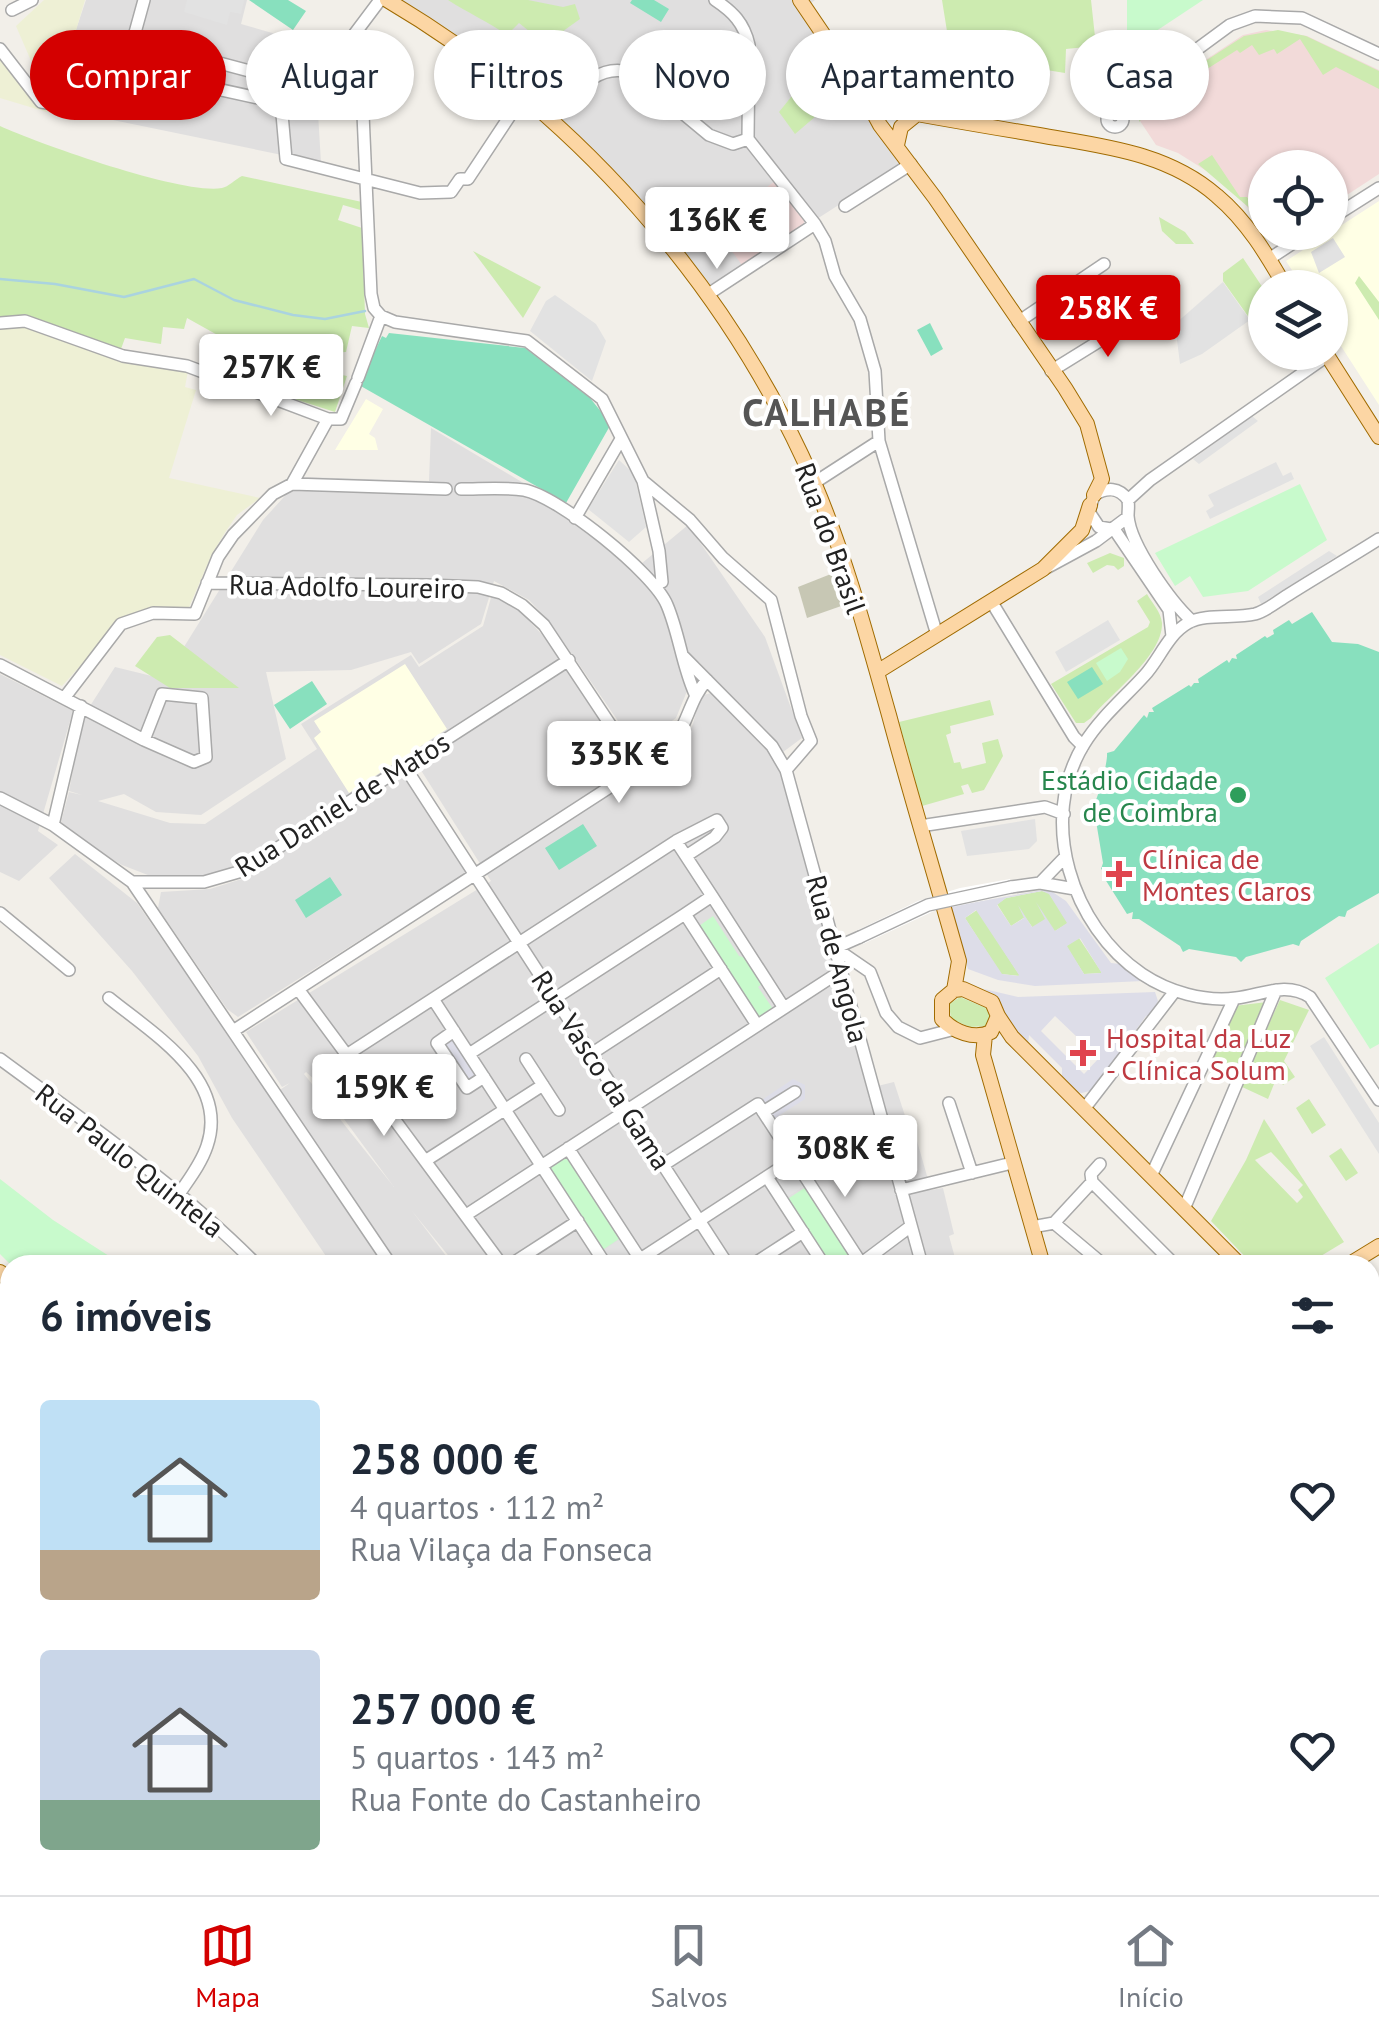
<!DOCTYPE html>
<html lang="pt">
<head>
<meta charset="utf-8">
<style>
  :root { --surface:#fff; --page:#f2f2f3; --text:#1f2937; --muted:#747a83; --line:#e0e1e3; --accent:#d40000 }
  body { margin:0; font-family:"PT Sans",sans-serif; background:var(--page); color:var(--text); height:100vh; display:flex; flex-direction:column; font-size:38px; white-space:nowrap }
  * { box-sizing:border-box; margin:0 }
  p { font-size:32px; color:var(--muted) }
  .icon { flex:none; width:55px; height:55px; fill:none; stroke:currentColor; stroke-width:2; stroke-linecap:round; stroke-linejoin:round }
  .map { position:relative; flex:1; overflow:hidden }
  .sheet { position:absolute; left:0px; top:1255px; width:1380px; height:640px; display:flex; flex-direction:column; background:var(--surface); border-radius:30px 30px 0 0; box-shadow:0 2px 8px #0004 }
  .sheet>* { flex:none }
  .top-card { position:absolute; left:30px; top:30px; width:1320px; height:90px; display:flex; gap:20px }
  .fabs { position:absolute; left:1248px; top:150px; display:grid; gap:20px }
  .fabs a { display:grid; place-items:center; width:100px; height:100px; border-radius:50%; background:var(--surface); box-shadow:0 2px 8px #0004; font-size:50px }
  .price { position:absolute; translate:-50% -85px; padding:0 22px; border-radius:10px; background:#fff; color:#222; font-size:32px; line-height:65px; filter:drop-shadow(0 2px 5px #0008) }
  .price::after { content:''; position:absolute; left:50%; top:60px; width:30px; height:22px; margin-left:-15px; background:inherit; clip-path:polygon(0 0,100% 0,50% 100%) }
  .price.current { background:var(--accent); color:#fff }
  ul { padding:0; list-style:none }
  li { display:flex; align-items:center; gap:30px; height:250px; padding:0 40px }
  li span { display:grid; place-items:center; flex:none; width:280px; height:200px; border-radius:10px; color:#555 }
  li>.icon { margin-inline-start:auto }
  span .icon { width:120px; height:120px; fill:#fffc; stroke-width:1 }
  li b { font-size:42px }
  h2 { display:flex; justify-content:space-between; align-items:center; height:120px; padding:0 40px; font-size:42px }
  .pill { padding:0 35px; border-radius:45px; background:var(--surface); box-shadow:0 2px 8px #0004; font-size:35px; line-height:90px }
  .pill.current { background:var(--accent); color:#fff }
  .menu { display:flex; justify-content:space-around; align-items:center; height:140px; border-top:2px solid var(--line); background:var(--surface); font-size:28px; color:var(--muted) }
  .menu a { display:grid; justify-items:center; gap:5px }
  .menu .current { color:var(--accent) }
  .map>svg:first-child { display:block }
  .residential { fill:#e0dfdf; fill-rule:evenodd }
  .commercial { fill:#f2dad9 }
  .education { fill:#ffffe5 }
  .construction { fill:#c7c7b4 }
  .farmland { fill:#eef0d5 }
  .grass { fill:#cdebb0; fill-rule:evenodd }
  .park { fill:#c8facc }
  .pitch { fill:#88e0be }
  .parking { fill:#e2e2e2 }
  .plaza { fill:#dddde8; fill-rule:evenodd }
  .pier { fill:#fff }
  .lines { fill:none; stroke-linecap:round; stroke-linejoin:round }
  .stream { stroke:#aad3df; stroke-width:2.5 }
  .minor-casing { stroke:#a9a9a9; stroke-width:14 }
  .major-casing { stroke:#a06b00; stroke-width:16 }
  .minor { stroke:#fff; stroke-width:11 }
  .major { stroke:#fcd6a4; stroke-width:14 }
  .minor-bridge-casing { stroke:#a9a9a9; stroke-width:14; stroke-linecap:butt }
  .minor-bridge { stroke:#fff; stroke-width:11 }
  .leisure-dot { fill:#2e9e5b; stroke:#fff; stroke-width:4 }
  .health-dot { fill:#e0444e; stroke:#fff; stroke-width:4 }
  .labels { text-anchor:middle; dominant-baseline:central; stroke-width:8; stroke-linejoin:round; paint-order:stroke }
  .street-label { font-size:28px; fill:#222; stroke:#fff }
  .leisure-label { font-size:28px; fill:#27864d; stroke:#fff; text-anchor:end }
  .health-label { font-size:28px; fill:#be3a42; stroke:#fff; text-anchor:start }
  .district-label { font-size:38px; font-weight:bold; letter-spacing:2.5px; fill:#555; stroke:#fff }
</style>
</head>
<body>
<div class="map">
<svg width="1379" height="1895" viewBox="0 0 1379 1895">
  <rect width="100%" height="100%" fill="#f2efe9"/>
  <!-- residential -->
  <path class="residential" d="M86,0h161l-6,24 73,21 7,118 -247,-51 -17,-27z
    M395,0h420l-14,11 103,152 -196,126 -115,-136z
    M431,428l136,81 74,55 47,-39 77,112 37,101 -19,14 -84,-90 -23,56 -40,29 -87,-126 -20,-21 -35,-19 -13,43 -62,40 -8,-12 -60,18 -85,2 20,87 -85,56 -45,-3 -32,-18 -26,7 72,22 35,1 112,-75 -16,-25 110,-69 8,12 64,-41 9,-32 28,17 27,29 90,138 32,-20 15,-16 9,-18 7,-28 15,-4 53,57 14,23 87,316 25,-6 15,46 4,-1 18,63 12,-2 11,46 -5,2 8,29h-501l-44,-54 41,54h-121l-100,-147 -34,-62 -66,-85 -83,-93 26,-24 62,49 134,193 19,-13 -8,4 -36,-55 245,-151 -79,-125 -174,111 -28,9 -23,3 -34,-2 -31,-12 -34,-20 -27,-23 8,-30 13,3 -13,-4 14,-74 32,-50 49,12 99,-159 39,-43 127,4zM306,1072l10,9 78,106 -90,-113z
    M0,674l73,37 -35,120 20,14 -39,36 -19,-9z
    M403,773l63,100 -228,144 -11,-8 -69,-101 3,-16 49,-3 35,-11z
    M978,1885h93l-15,10h-74z"/>
  <!-- commercial -->
  <path class="commercial" d="M1266,30l41,6 72,34v104l-49,32v-38h-65v60l-21,-25 -31,-28 -35,-22 -22,-8 -16,-24v-10l11,-15 92,-61z
    M775,181l30,38 -2,6 -61,40 -30,-41 -7,-20 50,-8z
    M4,1305l6,6v424l-10,1v-430z"/>
  <!-- education -->
  <path class="education" d="M1379,201v204l-49,-76v-41l-27,-1 -17,-26z
    M366,399l17,10 -14,25 6,4 3,12h-43z
    M405,664l42,65 -98,64 -35,-55 7,-6 -7,-11z
    M1379,1310v118l-9,-14v-98z"/>
  <!-- construction -->
  <path class="construction" d="M836,572l11,32 -40,14 -9,-31z"/>
  <!-- farmland -->
  <path class="farmland" d="M44,0h41l-18,61 -13,18 -13,5 -25,-58z
    M0,57l32,44 18,12 -50,-15z
    M24,327l98,33 66,11 -3,16 11,3 -27,88 91,20 -23,17 -11,16 -14,23 -25,58 -67,10 -58,64 -62,-31v-326z"/>
  <!-- grass -->
  <path class="grass" d="M448,0h80l35,7 12,-3 5,15 -35,25 -26,-21 -12,12c-20,-14 -39,-22 -59,-35z
    M942,0h149l5,46 -30,3 -1,24 -74,-12 -41,-11z
    M1278,30l28,6 73,35v18l-43,-22 -13,8 -23,-36 -23,15 -3,-5 -15,6 -7,-10 -12,8 -3,-3 -82,52 -10,7 2,4 -8,9 1,-11 11,-15 93,-60z
    M804,81l8,14 7,-5 11,14 -35,30 -16,-22z
    M0,126c40,18 182,69 222,62 6,-1 14,-9 20,-12l120,26 2,9 -21,-6 -5,15 24,8 3,86 4,14 -17,-2 -6,26 -20,1v19l21,4 -12,36 -75,-24 11,-23 -84,-47 -3,11 -21,-2 -2,17 -36,-6 -4,11 -121,-31z
    M1212,155l28,42h7l13,20 -62,-53z
    M1159,217l26,15 9,12h-18l-14,-13z
    M473,251l68,36 -18,31z
    M1243,258l22,33v35l-4,3 -8,-11 -3,1 -27,-38v-8z
    M1359,276l20,26v18l-24,-37z
    M1110,553l14,5v8l-6,4 -4,-4 -7,-1 -14,8 -6,-10z
    M1147,594c5,9 14,18 15,29 1,33 -52,71 -71,95l-7,5h-8l-25,-39 97,-57 2,-5 -13,-21z
    M170,635l69,53h-69l-35,-22 22,-29z
    M990,700l4,15 -44,11 1,7 -5,2 8,28 6,-1 2,7 24,-6 -4,-20 16,-4 5,17 -19,34 -12,3 -4,-9 -7,2 3,8 -42,12 -23,-84z
    M1042,891l7,2 19,30 -13,8 -22,-3 -8,-11 -14,9 -14,-22 9,-6z
    M977,910l43,66 -19,-2 -36,-56z
    M1079,938l23,35 -18,1 -18,-28z
    M960,997l26,11 4,8 -4,10 -16,1 -19,-8 -2,-15z
    M1280,1000l29,10 -25,51 11,16 -12,8 -5,-8 2,-8 -12,30 -28,-13z
    M1122,1002l11,17 -14,8 -16,-24z
    M1267,1002l-30,73 -27,-14 24,-55z
    M1309,1099l17,26 -14,9 -16,-26z
    M1264,1119l80,123 -38,23h-53l-42,-44 35,-61zM1271,1152l32,33 -5,5 5,7 -6,6 -42,-43z
    M1341,1148l17,25 -12,8 -17,-25z"/>
  <!-- park -->
  <path class="park" d="M1127,0h76l-71,47 -5,-5z
    M1300,484l27,56 -79,51 -45,6 -13,-21 -15,10 -20,-33z
    M1121,648l7,11 -8,13 -13,9 -11,-18z
    M713,916l26,40 7,2 17,25 -5,4 15,22 -13,9 -61,-92z
    M1379,943v101l-9,5 -45,-71z
    M568,1153l54,84 -21,14 -53,-85z
    M0,1179l53,41 70,45h-112l-11,-11z
    M806,1187l47,73 -6,5h-19l-42,-65z
    M620,1885h81l-15,10h-59z"/>
  <!-- pitch -->
  <path class="pitch" d="M249,0h39l18,11 -13,19z
    M632,0h22l15,9 -8,13 -31,-19z
    M930,323l13,26 -12,7 -14,-26z
    M389,333l136,15 65,50 21,26 -45,79 -207,-118 23,-49 4,2z
    M1312,612l20,30 26,2 21,8v241l-32,18 -2,6 -6,-1 -38,25 -2,5 -6,-2 -47,13 -5,5 -5,-5 -47,-8 -6,3 -3,-6 -41,-27h-7l1,-7 -6,2 -24,-38 4,-3 -6,-4 2,-6 -8,-48 -4,-5c6,-7 17,-47 16,-57l7,-2 30,-36 3,3 2,-6h5l-2,-4 37,-23 2,2 3,-4h5l-1,-4 29,-19 2,3 3,-5 5,1 -1,-4 29,-19 2,2 7,-4 -1,-4 16,-10 3,4z
    M1092,667l11,17 -25,15 -11,-17z
    M312,681l15,23 -37,25 -16,-24z
    M583,824l14,22 -38,24 -14,-22z
    M330,877l12,18 -36,23 -11,-18z"/>
  <!-- parking -->
  <path class="parking" d="M187,0h57l-3,14 -11,-2 -3,13 -43,-13z
    M1333,238l12,19 -26,16 -8,-21z
    M1223,282l27,38 -48,34 -22,10 -5,-40z
    M555,295l41,29 10,17 -14,40 -62,-50 16,-30z
    M1252,416l6,5 -59,43 -6,-5z
    M619,460l15,14 12,53 -17,15 -41,-33z
    M1276,462l7,14 8,-4 3,7 -84,40 -4,-8 8,-5 -6,-11z
    M1329,551l8,5 -76,48 -3,-7z
    M1108,620l12,20 -54,32 -11,-20z
    M1035,819l2,22 -8,8 -62,7 -6,-25z
    M1324,1037l55,86v31l-69,-108z
    M792,1168l12,18 -18,12 -12,-19z
    M622,1238l12,18 -15,9h-8l-9,-14z
    M4,1305l6,6v158l-10,-12v-151z
    M0,1586l10,15v80l-10,-5z
    M203,1885h68l-15,10h-46z"/>
  <!-- plaza -->
  <path class="plaza" d="M1048,889l18,12 45,62 9,1 23,17 -108,5 -37,-6 -30,-11 -19,-62zM1042,891l7,3 18,29 -12,8 -19,-29 9,17 -13,8 -14,-22 6,13 -13,8 -14,-21 9,-7zM976,910l43,65 -1,1 -16,-2 -37,-56zM1080,938l21,34v1l-17,1 -17,-28z
    M984,989l34,8 137,-5 3,9 -7,14 -5,1 -53,74 -11,3 -6,-1 -14,-12v-12l-33,-33 -1,10 -15,-16 -17,-32zM1055,1016l44,42 -15,16 -43,-43z
    M448,1029l35,54 -16,11 -35,-54z
    M793,1079l12,6v14l-33,21 -12,-19z"/>
  <!-- pier -->
  <path class="pier" d="M1010,879l3,15 -79,17 -71,33 -7,-13 62,-30 42,-13z"/>
  <g class="lines">
    <!-- stream -->
    <path class="stream" d="M0,279l55,5 69,13 70,-18 40,21 59,15 32,4 40,-8"/>
    <!-- minor casing -->
    <g class="minor-casing">
      <path id="minor" d="M715,0c18,12 29,23 34,45l-1,94 67,85 10,17 10,35 25,43 15,52 4,70 58,194
        M12,10l20,-10
        M133,40l135,36 10,14 3,13 -169,-37 5,-21z
        M133,40l11,-40
        M0,49l41,53 57,9 14,-45
        M281,103l5,56 134,34 31,-1 9,-13h8l55,-83
        M1107 119a8 8 0 1 1 16 0a8 8 0 1 1-16 0Z
        M1119,113l24,-24 87,-64 25,-9 47,2 77,36
        M551,120c22,-25 49,-64 87,-44l71,59 24,9 15,-5
        M845,206l66,-42
        M1330,219l49,-31
        M1269,259l41,-27
        M707,295l108,-71
        M381,316l14,6 132,19 75,58 41,82 47,39 33,38 48,42 30,116 10,25 -25,29
        M1018,322l86,-58
        M0,323l25,-2 98,35 64,10 141,53
        M1051,371l92,-57
        M358,378l23,-62 -7,-8 -3,-14 -8,-180 -10,-78 27,-36
        M643,481l16,70 3,31
        M814,483l65,-42
        M292,484l154,5
        M461,489c20,0 43,-2 63,1 34,6 130,83 143,115 12,28 15,60 28,89
        M1128,500l22,-20 177,-124
        M575,518l46,-79
        M1111,529l-12,-2 -10,-15 5,-17c13,-8 25,-8 34,5 1,6 0,11 0,16 2,29 43,86 64,105
        M1114,529l55,81 3,26
        M1379,539c-30,19 -61,37 -91,56 -10,6 -22,16 -33,19 -21,5 -49,-1 -67,9 -21,12 -28,36 -44,53 -20,22 -44,42 -60,68 -47,76 -12,183 58,230 27,18 62,28 94,24 26,-3 50,-17 74,-1l69,103
        M1048,567l48,-26 32,-24
        M207,583l221,2 50,2 23,6 21,12 22,20 95,143
        M991,601l83,136 9,9
        M683,656l89,90 14,24 136,495
        M0,665l144,75 50,22 12,-5 -4,-59 -40,-4 -18,46
        M65,697l56,-73 32,-11 42,1 23,-57 15,-22 40,-41 19,-10 36,-65h13l15,-36
        M405,767l323,498
        M0,798l53,27 79,57h72l38,-11 327,-211
        M53,825l28,-119
        M920,826l125,-19 19,7
        M676,841l36,55
        M132,882l259,383
        M1040,883l26,-27
        M1011,887l29,-4 35,6
        M0,913l69,57
        M835,948l35,24 16,41 12,14 22,11 35,-9
        M835,948l25,-11
        M298,989l204,276
        M109,998c43,35 121,81 98,148 -6,18 -18,33 -28,48
        M433,999l173,266
        M757,1025l-72,-111 27,-18 72,112
        M233,1031l431,-279c24,-21 23,-50 43,-72
        M454,1031l-17,12 30,45 17,-11
        M348,1054l328,-213 41,-21 5,8 -7,9 -29,19
        M469,1054l216,-140
        M591,1054l130,-85
        M0,1059c88,65 180,128 257,206
        M526,1059l33,51
        M949,1103l23,70
        M1084,1109l91,-118
        M763,1112l32,-20
        M568,1148l72,111
        M425,1161l118,-76
        M663,1165l95,-61 103,159
        M1151,1176l83,-177
        M767,1177l57,88
        M1092,1182l-1,-8 9,-10
        M901,1190l111,-27
        M1184,1209l92,-219
        M466,1215l375,-244
        M1054,1223l38,-41 83,83
        M1032,1227l22,-4 50,42
        M510,1265l68,-44
        M631,1265l163,-106
        M752,1265l51,-33
        M859,1265l52,-39
        M1370,1432l9,13
        M0,1753l10,-1
        M0,1770l10,-1
        M0,1868l10,-7
        M28,1885l9,10
        M423,1885l6,10
        M586,1885l18,10
        M918,1885l2,10
        M0,1886l10,-6
        M1248,1891l17,-6
        M1065,1895l14,-10"/>
    </g>
    <!-- major casing -->
    <g class="major-casing">
      <path id="major" d="M387,0c187,110 342,285 428,485 31,73 52,152 74,230 22,82 47,164 70,246l-5,29 -12,10v19c12,13 32,21 49,13l7,-16 -6,-14 -29,-13 -9,1
        M800,0l61,90 19,35 55,73 130,190 22,36 15,55 -8,16
        M866,94l29,16c48,9 96,17 144,25 62,11 128,17 178,61 30,25 50,59 69,92
        M897,145l4,-18 16,-13
        M1325,352l54,85
        M877,672l166,-103 39,-39 8,-25
        M998,1016l14,21 228,228
        M985,1035l-2,20 60,210
        M1348,1265l31,-19
        M0,1272l10,9
        M0,1291l10,9
        M164,1885l1,10
        M180,1885l1,10
        M727,1895l14,-10"/>
    </g>
    <!-- minor -->
    <use href="#minor" class="minor"/>
    <!-- major -->
    <use href="#major" class="major"/>
    <!-- minor-bridge casing -->
    <g class="minor-bridge-casing">
      <path id="minor-bridge" d="M860,937l68,-32 83,-18"/>
    </g>
    <!-- minor-bridge -->
    <use href="#minor-bridge" class="minor-bridge"/>
  </g>
  <!-- markers -->
  <circle class="leisure-dot" cx="1238" cy="795" r="10"/>
  <g class="health-dot">
    <path d="M1114 859h10v10h10v10h-10v10h-10v-10h-10v-10h10z"/>
    <path d="M1078 1038h10v10h10v10h-10v10h-10v-10h-10v-10h10z"/>
  </g>
  <g class="labels">
    <!-- street labels -->
    <g class="street-label">
      <text transform="translate(831 538) rotate(70)">Rua do Brasil</text>
      <text transform="translate(347 586) rotate(1)">Rua Adolfo Loureiro</text>
      <text transform="translate(342 804) rotate(-32)">Rua Daniel de Matos</text>
      <text transform="translate(838 959) rotate(75)">Rua de Angola</text>
      <text transform="translate(602 1070) rotate(57)">Rua Vasco da Gama</text>
      <text transform="translate(130 1160) rotate(38)">Rua Paulo Quintela</text>
    </g>
    <!-- leisure labels -->
    <g class="leisure-label">
      <text x="1218" y="779">Estádio Cidade<tspan x="1218" dy="32">de Coimbra</tspan></text>
    </g>
    <!-- health labels -->
    <g class="health-label">
      <text x="1142" y="858">Clínica de<tspan x="1142" dy="32">Montes Claros</tspan></text>
      <text x="1106" y="1037">Hospital da Luz<tspan x="1106" dy="32">- Clínica Solum</tspan></text>
    </g>
    <!-- district labels -->
    <g class="district-label">
      <text x="827" y="411">CALHABÉ</text>
    </g>
  </g>
</svg>
<div class="fabs">
<a><svg class="icon" aria-label="locate" viewBox="0 0 24 24"><circle cx="12" cy="12" r="6"/><path d="M12 2v4M12 18v4M2 12h4M18 12h4"/></svg></a>
<a><svg class="icon" aria-label="layers" viewBox="0 0 24 24"><path d="M12 4l9 5-9 5-9-5zM3 14l9 5 9-5"/></svg></a>
</div>
<b class="price" style="left:717px;top:272px">136K €</b>
<b class="price current" style="left:1108px;top:360px">258K €</b>
<b class="price" style="left:271px;top:419px">257K €</b>
<b class="price" style="left:619px;top:806px">335K €</b>
<b class="price" style="left:384px;top:1139px">159K €</b>
<b class="price" style="left:845px;top:1200px">308K €</b>
<div class="top-card">
<a class="pill current">Comprar</a>
<a class="pill">Alugar</a>
<a class="pill">Filtros</a>
<a class="pill">Novo</a>
<a class="pill">Apartamento</a>
<a class="pill">Casa</a>
</div>
<section class="sheet">
<h2>6 imóveis<svg class="icon" aria-label="filters" viewBox="0 0 24 24"><path d="M4 7h16M4 17h16"/><circle cx="9" cy="7" r="2"/><circle cx="15" cy="17" r="2"/></svg></h2>
<ul>
<li><span style="background:linear-gradient(#bfe0f5 75%,#b9a48a 0)"><svg class="icon" aria-label="home" viewBox="0 0 24 24"><path d="M3 11l9-7 9 7M6 9v11h12V9"/></svg></span><div><b>258 000 €</b><p>4 quartos · 112 m²</p><p>Rua Vilaça da Fonseca</p></div><svg class="icon" aria-label="heart" viewBox="0 0 24 24"><path d="M12 20l-8-8c-3-5 5-10 8-4 3-6 11-1 8 4z"/></svg></li>
<li><span style="background:linear-gradient(#c9d6e8 75%,#7fa58c 0)"><svg class="icon" aria-label="home" viewBox="0 0 24 24"><path d="M3 11l9-7 9 7M6 9v11h12V9"/></svg></span><div><b>257 000 €</b><p>5 quartos · 143 m²</p><p>Rua Fonte do Castanheiro</p></div><svg class="icon" aria-label="heart" viewBox="0 0 24 24"><path d="M12 20l-8-8c-3-5 5-10 8-4 3-6 11-1 8 4z"/></svg></li>
</ul>
</section>
</div>
<nav class="menu">
<a class="current"><svg class="icon" aria-label="map" viewBox="0 0 24 24"><path d="M3 6l6-2 6 2 6-2v14l-6 2-6-2-6 2zM9 4v14M15 6v14"/></svg>Mapa</a>
<a><svg class="icon" aria-label="saved" viewBox="0 0 24 24"><path d="M7 4h10v16l-5-4-5 4z"/></svg>Salvos</a>
<a><svg class="icon" aria-label="home" viewBox="0 0 24 24"><path d="M3 11l9-7 9 7M6 9v11h12V9"/></svg>Início</a>
</nav>
</body>
</html>
